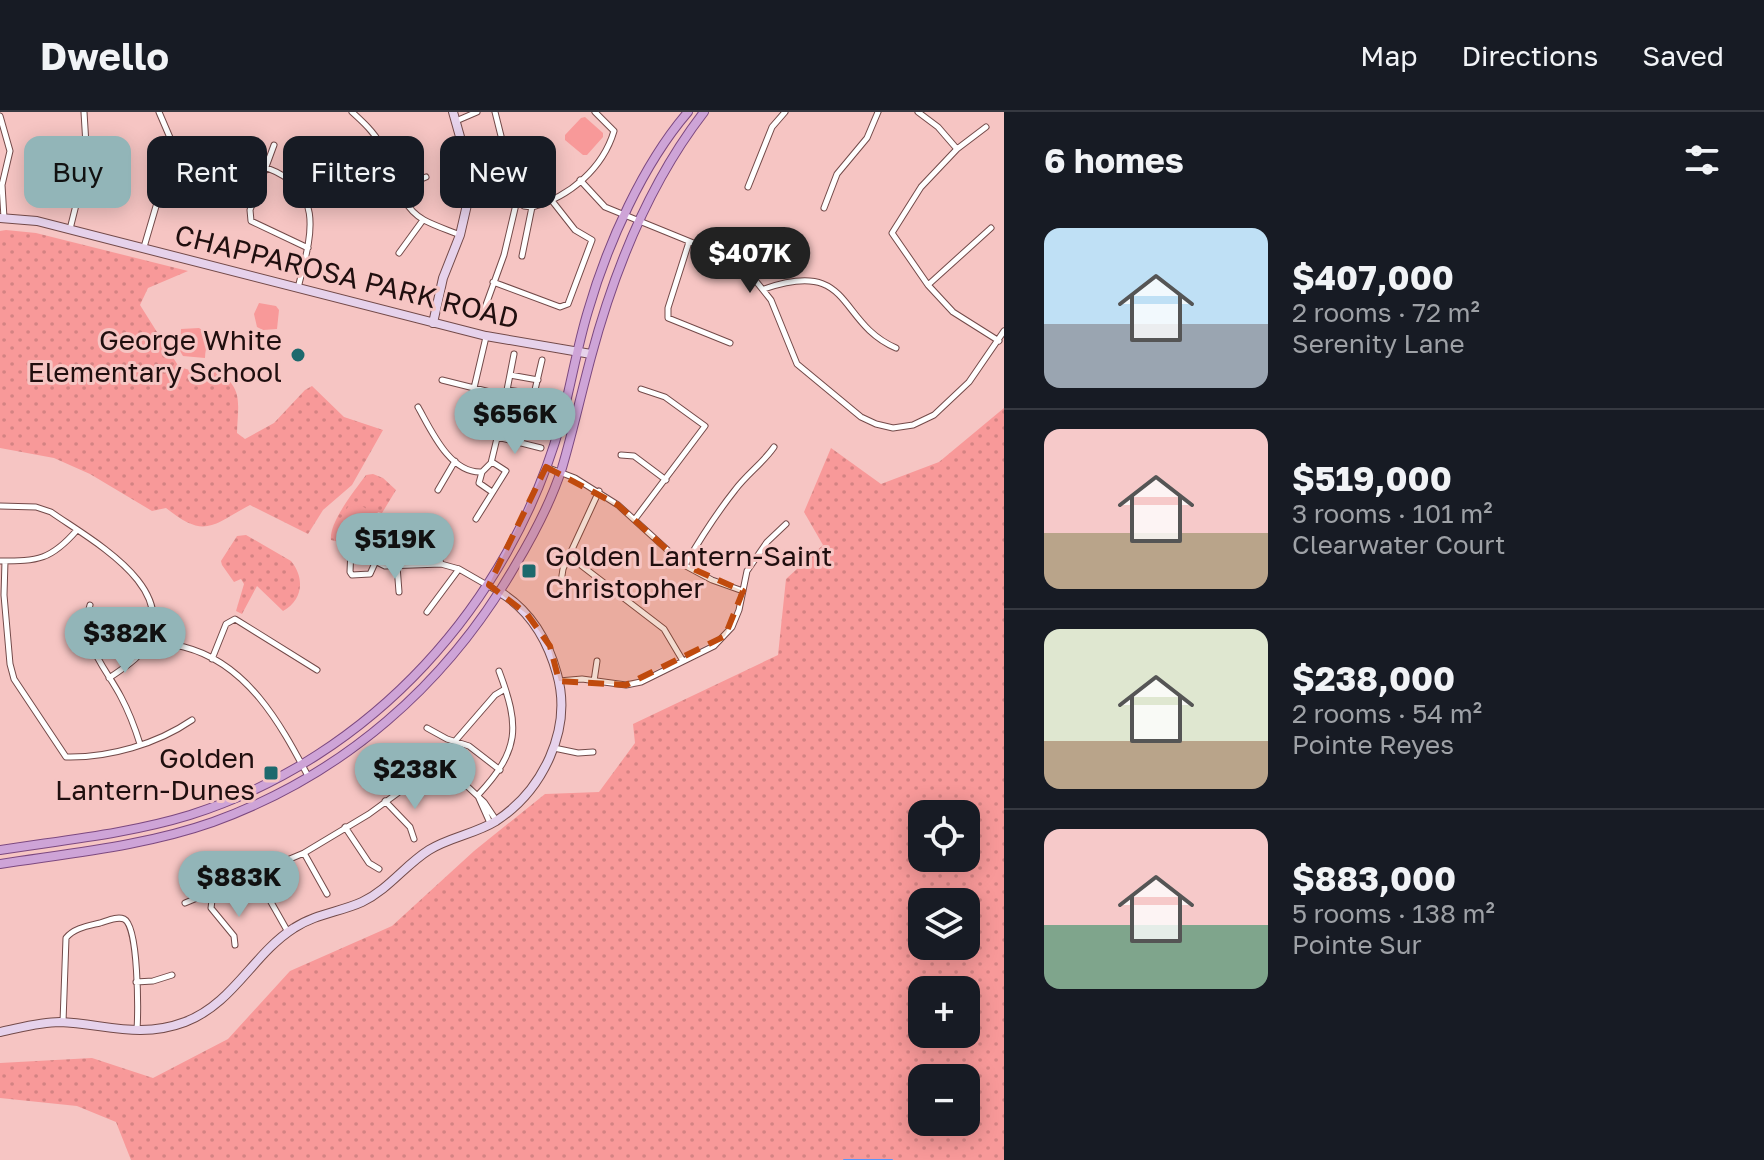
<!DOCTYPE html>
<html lang="en">
<head>
<meta charset="utf-8">
<style>
  :root { --surface:#171b24; --page:#20242c; --text:#f1f3f6; --muted:#9ea1a6; --line:#363941; --accent:#92b5b8 }
  body { margin:0; font-family:"Golos Text",sans-serif; background:var(--page); color:var(--text); height:100vh; display:flex; flex-direction:column; font-size:30px; white-space:nowrap }
  * { box-sizing:border-box; margin:0 }
  p { font-size:26px; color:var(--muted) }
  .icon { flex:none; width:44px; height:44px; fill:none; stroke:currentColor; stroke-width:2; stroke-linecap:round; stroke-linejoin:round }
  .map { position:relative; flex:1; overflow:hidden }
  .details { display:flex; flex-direction:column; background:var(--surface); width:760px }
  .details>* { flex:none }
  .top-card { position:absolute; left:24px; top:24px; width:760px; height:72px; display:flex; gap:16px }
  .tools { position:absolute; left:908px; top:688px; display:grid; gap:16px }
  .tools a { display:grid; place-items:center; width:72px; height:72px; border-radius:16px; background:var(--surface); box-shadow:0 4px 20px #0003; font-size:40px }
  .price { position:absolute; translate:-50% -68px; padding:0 18px; border-radius:28px; background:var(--accent); color:#111; font-size:26px; line-height:52px; filter:drop-shadow(0 2px 4px #0008) }
  .price::after { content:''; position:absolute; left:50%; top:48px; width:24px; height:18px; margin-left:-12px; background:inherit; clip-path:polygon(0 0,100% 0,50% 100%) }
  .price.current { background:#222; color:#fff }
  ul { padding:0; list-style:none }
  li { display:flex; align-items:center; gap:24px; height:200px; padding:0 40px }
  li+li { border-top:2px solid var(--line) }
  li span { display:grid; place-items:center; flex:none; width:224px; height:160px; border-radius:16px; color:#555 }
  li>.icon { margin-inline-start:auto }
  span .icon { width:96px; height:96px; fill:#fffc; stroke-width:1 }
  li b { font-size:34px }
  h2 { display:flex; justify-content:space-between; align-items:center; height:96px; padding:0 40px; font-size:34px }
  .tag { padding:0 28px; border-radius:16px; background:var(--surface); box-shadow:0 4px 20px #0003; font-size:28px; line-height:72px }
  .tag.current { background:var(--accent); color:#111 }
  header { display:flex; align-items:center; gap:48px; box-sizing:border-box; height:112px; padding:0 40px; background:var(--surface); border-bottom:2px solid var(--line) }
  header strong { font-size:38px }
  nav { display:flex; gap:44px; margin-inline-start:auto; font-size:28px }
  main { display:flex; flex:1; min-height:0 }
  .map>svg:first-child { display:block }
  .grass { fill:url(#grass-dots); fill-rule:evenodd }
  .garden { fill:#f89999 }
  .lines { fill:none; stroke-linecap:round; stroke-linejoin:round }
  .stream { stroke:#5b95f7; stroke-width:2 }
  .street-casing { stroke:#734a49; stroke-width:7 }
  .secondary-casing { stroke:#734a49; stroke-width:10 }
  .primary-casing { stroke:#7c4980; stroke-width:10 }
  .street { stroke:#fff; stroke-width:5 }
  .secondary { stroke:#e6d2eb; stroke-width:8 }
  .primary { stroke:#cea4d7; stroke-width:8 }
  .marked { fill:#c04a0d; fill-opacity:0.2; stroke:#c04a0d; stroke-width:6; stroke-dasharray:16 10; stroke-linejoin:round }
  .poi-dot { fill:#1d696d; stroke:#f6c5c3; stroke-width:3 }
  .labels { text-anchor:middle; dominant-baseline:central; stroke-width:6; stroke-linejoin:round; paint-order:stroke }
  .street-label { font-size:28px; fill:#200f0f; stroke:#f6c5c3 }
  .poi-label { font-size:28px; fill:#200f0f; stroke:#f6c5c3; text-anchor:end }
</style>
</head>
<body>
<header>
<strong>Dwello</strong>
<nav><a>Map</a><a>Directions</a><a>Saved</a></nav>
</header>
<main>
<div class="map">
<svg width="1004" height="1048" viewBox="0 0 1004 1048">
  <defs>
    <pattern id="grass-dots" width="8" height="8" patternUnits="userSpaceOnUse" patternTransform="scale(2)"><rect width="8" height="8" fill="#f89999"/><path d="M2 2h.1M6 6h.1" fill="none" stroke="#d48383" stroke-width="1.8" stroke-linecap="round"/></pattern>
  </defs>
  <rect width="100%" height="100%" fill="#f6c5c3"/>
  <!-- grass -->
  <path class="grass" d="M6,118l30,3 152,38 -40,17 -8,17 39,62 22,6 14,-3c29,17 23,32 22,63l8,6 29,-16 31,-33 7,-4 32,31 39,13 -31,55 -29,25 -15,24 -58,-29c-39,21 -45,34 -84,3l-14,3 -62,-37 -36,-16 -54,-10v-217z
    M1004,296v752h-873l-15,-38 -39,-16 -77,-8v-35l92,-5 61,20 75,-39 62,-68 102,-45 82,-75 71,-57 54,-2 36,-49 -2,-19 145,-69 8,-76 37,-34 -19,-33 27,-64 50,36 58,-22zM922,702h44v44h-44zM922,790h44v44h-44zM966,878v44h-44v-44zM966,966v44h-44v-44z
    M373,362l10,4 13,12 -14,23 -4,-1 -15,28 -15,-1 -1,5 -16,-4c-2,-18 24,-50 35,-65z
    M246,423l45,26c14,17 12,39 -8,50l-26,-25 -15,28 -6,-3 8,-27 -3,-5 -7,3 -12,-17 -1,-4 16,-25z"/>
  <!-- garden -->
  <path class="garden" d="M585,5l18,16v4l-16,18h-4l-18,-15v-5l16,-17z
    M259,191l17,3 3,4 -2,19 -14,1 -6,-3 -3,-13z
    M199,216c14,9 6,17 6,30l-22,-2 -3,-5 1,-22z
    M354,389l19,12v3l-12,21 -4,1 -19,-15 13,-21z"/>
  <g class="lines">
    <!-- stream -->
    <path class="stream" d="M844,1048h48"/>
    <!-- street casing -->
    <g class="street-casing">
      <path id="street" d="M352,0c11,10 22,20 29,33 15,26 15,59 43,75 11,6 24,10 36,15
        M918,0l20,15 19,22
        M0,4l10,35 -8,34 2,33
        M456,9l21,-9
        M986,15l-29,22 -36,38 -29,46 36,52 25,27 46,29
        M274,33l-24,65 1,11 57,27
        M267,56c61,23 43,71 31,120
        M580,68l25,27 108,44 38,24 20,25 26,64 64,53 15,7 17,4 20,-3 21,-10 35,-33 35,-51
        M748,75l24,-60 13,-15
        M397,77l29,-12
        M517,88l7,6 8,1
        M824,96l13,-34 30,-36 11,-26
        M70,117l17,-68 -3,-49
        M689,130l-21,66v10l62,25
        M144,135l15,-51 16,-35 -4,-21 -12,-28
        M399,141l24,-33
        M522,144l10,-49c38,-10 71,-39 82,-76l-19,-19
        M493,170l67,25 8,-3 24,-64 -17,-10 -22,-28
        M928,173l63,-57
        M764,177c90,-31 72,33 132,59
        M483,201l21,-58 13,-55 -22,-88
        M510,263l28,5
        M442,268l60,15
        M474,276l12,-51
        M507,278l27,4 8,-34
        M418,295c13,23 32,67 64,65
        M497,325l44,11
        M621,343l13,1 32,24
        M546,355l29,11 43,27 66,60 28,15 31,11
        M482,360l9,-9 15,-62 -4,-6 5,-5 7,-36
        M482,360l-3,11 13,9
        M438,378l17,-29
        M0,394l36,1 15,5c41,29 139,80 88,143 -8,9 -20,16 -30,23
        M476,407l30,-48 -14,-9
        M635,407l70,-93 -40,-29 -24,-8
        M363,442l23,-34 51,31 4,13
        M569,444l95,73 19,32
        M0,449c38,0 51,-1 77,-31
        M5,449l-1,34 6,69 4,15 52,78c43,1 91,-13 126,-37
        M375,451l-5,11 -18,1 -2,-3 1,-23 34,17 56,-2 18,5 40,23
        M685,453c15,-26 31,-51 50,-75 12,-16 28,-27 39,-43
        M397,454l2,26
        M561,470l2,-13 36,-78
        M90,493c-12,36 16,63 31,92 8,15 14,31 19,47
        M427,500l32,-43
        M147,530c12,1 25,2 37,5 63,16 96,76 124,129
        M212,547l14,-35 9,-5 82,51
        M559,569l23,-2 44,6 15,-3 73,-36 18,-19 7,-17 8,-39 20,-29 19,-18
        M594,569l3,-20
        M427,616l20,11 22,7 31,24
        M456,628l39,-45 10,-6
        M554,636l24,5 15,-1
        M478,683c42,-45 42,-68 21,-124
        M478,684l12,27
        M385,689l25,26 4,12
        M345,715l24,36 10,6
        M304,741l23,41
        M255,762l33,58
        M213,781l-2,15 23,28 1,9
        M185,791l119,-50 65,-39 37,-27 27,-14 15,3 20,11 16,15 12,18
        M136,870l17,-1 19,-6
        M63,910l3,-84c8,-10 22,-12 34,-15 7,-2 17,-7 24,-4 15,7 14,94 13,111"/>
    </g>
    <!-- secondary casing -->
    <g class="secondary-casing">
      <path id="secondary" d="M0,106l37,3 449,115 105,18
        M433,211l10,-45 17,-43 9,-39 -3,-38 -13,-46
        M0,920c20,-4 39,-10 60,-10 45,2 80,17 125,0 48,-18 68,-68 109,-94 21,-14 46,-16 68,-26 27,-13 43,-37 67,-52 21,-13 46,-16 67,-29 46,-30 77,-91 61,-147 -9,-33 -26,-63 -57,-82"/>
    </g>
    <!-- primary casing -->
    <g class="primary-casing">
      <path id="primary" d="M0,738c64,-10 128,-16 190,-35 182,-58 320,-211 371,-393 10,-37 16,-75 27,-111 19,-66 55,-147 100,-199
        M0,752c71,-11 145,-18 213,-42 130,-47 233,-137 302,-256 18,-30 36,-64 47,-98 11,-37 19,-74 29,-111 23,-86 58,-174 113,-245"/>
    </g>
    <!-- street -->
    <use href="#street" class="street"/>
    <!-- secondary -->
    <use href="#secondary" class="secondary"/>
    <!-- primary -->
    <use href="#primary" class="primary"/>
  </g>
  <!-- marked area -->
  <path class="marked" d="M546,355l72,38 66,60 59,26 -18,45 -99,49 -67,-4 -9,-35 -23,-32 -38,-29z"/>
  <!-- markers -->
  <g class="poi-dot">
    <circle cx="298" cy="243" r="8"/>
    <rect x="521" y="451" width="16" height="16" rx="4"/>
    <rect x="263" y="653" width="16" height="16" rx="4"/>
  </g>
  <g class="labels">
    <!-- street labels -->
    <g class="street-label">
      <text transform="translate(347 164) rotate(14)">CHAPPAROSA PARK ROAD</text>
    </g>
    <!-- poi labels -->
    <g class="poi-label">
      <text x="282" y="227">George White<tspan x="282" dy="32">Elementary School</tspan></text>
      <text x="545" y="443" text-anchor="start">Golden Lantern-Saint<tspan x="545" dy="32">Christopher</tspan></text>
      <text x="255" y="645">Golden<tspan x="255" dy="32">Lantern-Dunes</tspan></text>
    </g>
  </g>
</svg>
<div class="tools">
<a><svg class="icon" aria-label="locate" viewBox="0 0 24 24"><circle cx="12" cy="12" r="6"/><path d="M12 2v4M12 18v4M2 12h4M18 12h4"/></svg></a>
<a><svg class="icon" aria-label="layers" viewBox="0 0 24 24"><path d="M12 4l9 5-9 5-9-5zM3 14l9 5 9-5"/></svg></a>
<a>+</a>
<a>−</a>
</div>
<b class="price current" style="left:750px;top:183px">$407K</b>
<b class="price" style="left:515px;top:344px">$656K</b>
<b class="price" style="left:395px;top:469px">$519K</b>
<b class="price" style="left:125px;top:563px">$382K</b>
<b class="price" style="left:415px;top:699px">$238K</b>
<b class="price" style="left:239px;top:807px">$883K</b>
<div class="top-card">
<a class="tag current">Buy</a>
<a class="tag">Rent</a>
<a class="tag">Filters</a>
<a class="tag">New</a>
</div>
</div>
<section class="details">
<h2>6 homes<svg class="icon" aria-label="filters" viewBox="0 0 24 24"><path d="M4 7h16M4 17h16"/><circle cx="9" cy="7" r="2"/><circle cx="15" cy="17" r="2"/></svg></h2>
<ul>
<li><span style="background:linear-gradient(#bfe0f5 60%,#9aa5b1 0)"><svg class="icon" aria-label="home" viewBox="0 0 24 24"><path d="M3 11l9-7 9 7M6 9v11h12V9"/></svg></span><div><b>$407,000</b><p>2 rooms · 72 m²</p><p>Serenity Lane</p></div></li>
<li><span style="background:linear-gradient(#f6c9c9 65%,#b9a48a 0)"><svg class="icon" aria-label="home" viewBox="0 0 24 24"><path d="M3 11l9-7 9 7M6 9v11h12V9"/></svg></span><div><b>$519,000</b><p>3 rooms · 101 m²</p><p>Clearwater Court</p></div></li>
<li><span style="background:linear-gradient(#dfe7d0 70%,#b9a48a 0)"><svg class="icon" aria-label="home" viewBox="0 0 24 24"><path d="M3 11l9-7 9 7M6 9v11h12V9"/></svg></span><div><b>$238,000</b><p>2 rooms · 54 m²</p><p>Pointe Reyes</p></div></li>
<li><span style="background:linear-gradient(#f6c9c9 60%,#7fa58c 0)"><svg class="icon" aria-label="home" viewBox="0 0 24 24"><path d="M3 11l9-7 9 7M6 9v11h12V9"/></svg></span><div><b>$883,000</b><p>5 rooms · 138 m²</p><p>Pointe Sur</p></div></li>
</ul>
</section>
</main>
</body>
</html>
